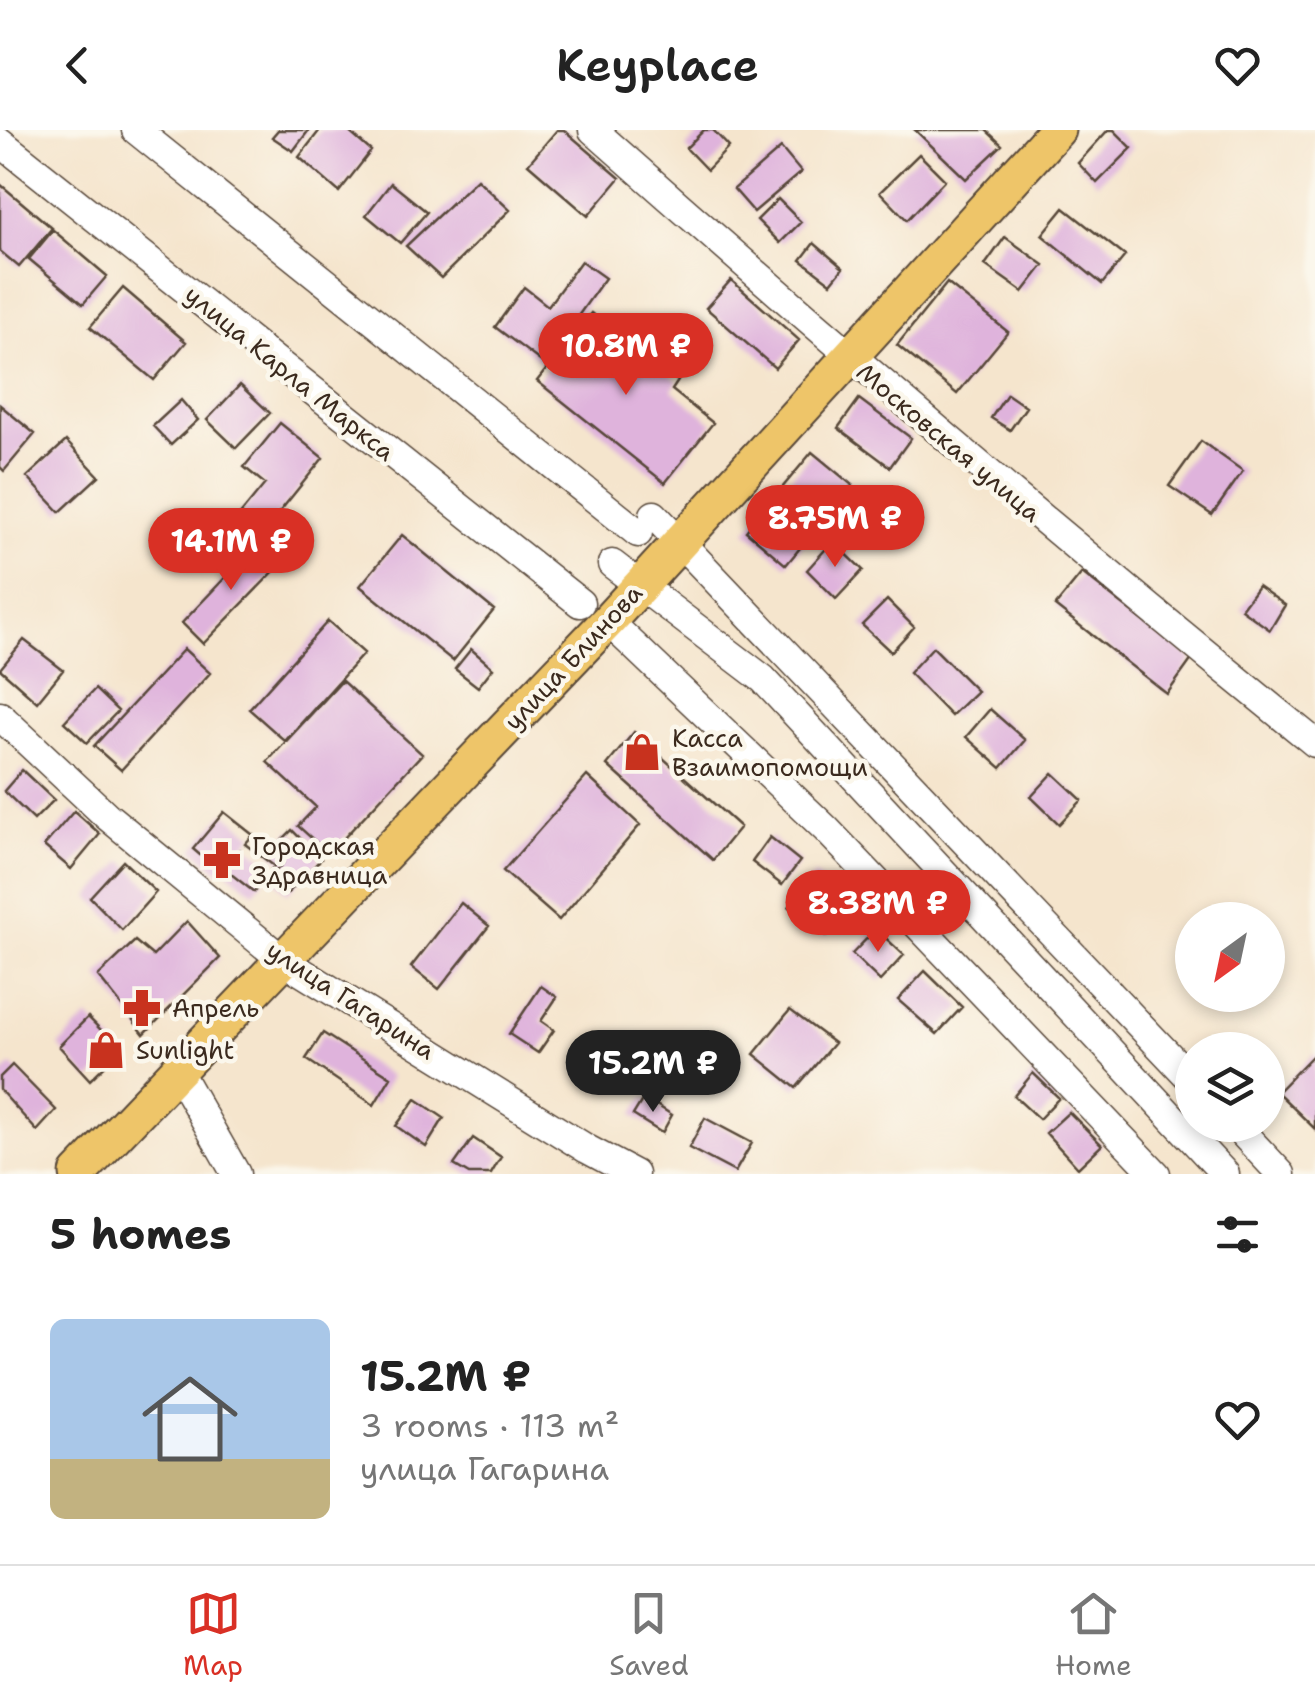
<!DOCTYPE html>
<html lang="en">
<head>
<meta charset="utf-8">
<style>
  :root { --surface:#fff; --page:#f6f6f6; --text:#222; --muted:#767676; --line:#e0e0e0; --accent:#d93025 }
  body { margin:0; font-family:"Shantell Sans",sans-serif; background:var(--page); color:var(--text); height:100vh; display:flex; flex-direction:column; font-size:38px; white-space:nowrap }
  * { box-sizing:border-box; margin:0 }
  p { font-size:32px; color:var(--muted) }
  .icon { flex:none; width:55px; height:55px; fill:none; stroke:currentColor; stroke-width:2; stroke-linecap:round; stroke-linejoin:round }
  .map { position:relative; height:1044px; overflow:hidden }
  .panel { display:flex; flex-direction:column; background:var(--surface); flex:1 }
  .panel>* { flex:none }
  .needle { width:65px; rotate:213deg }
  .buttons { position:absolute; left:1175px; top:772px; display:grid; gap:20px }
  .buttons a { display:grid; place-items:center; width:110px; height:110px; border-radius:50%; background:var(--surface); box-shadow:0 5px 15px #0003; font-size:50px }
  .price { position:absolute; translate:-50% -85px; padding:0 22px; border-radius:35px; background:var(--accent); color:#fff; font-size:32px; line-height:65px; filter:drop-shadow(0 2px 5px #0008) }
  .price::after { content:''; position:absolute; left:50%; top:60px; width:30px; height:22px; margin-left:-15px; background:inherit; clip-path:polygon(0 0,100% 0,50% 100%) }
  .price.active { background:#222; color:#fff }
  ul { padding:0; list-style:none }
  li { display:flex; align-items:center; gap:30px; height:250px; padding:0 50px }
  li+li { border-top:2px solid var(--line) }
  li span { display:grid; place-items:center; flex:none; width:280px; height:200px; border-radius:15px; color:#555 }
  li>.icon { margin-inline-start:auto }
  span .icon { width:120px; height:120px; fill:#fffc; stroke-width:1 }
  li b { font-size:42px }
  h2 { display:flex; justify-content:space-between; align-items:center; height:120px; padding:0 50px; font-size:42px }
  header { display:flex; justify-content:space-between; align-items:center; height:130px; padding:0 50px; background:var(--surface); font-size:45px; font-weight:600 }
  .tab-bar { display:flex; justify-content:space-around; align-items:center; height:140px; border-top:2px solid var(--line); background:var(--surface); font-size:28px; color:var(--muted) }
  .tab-bar a { display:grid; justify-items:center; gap:5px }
  .tab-bar .active { color:var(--accent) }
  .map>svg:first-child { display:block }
  .building { fill:#dfb3dc }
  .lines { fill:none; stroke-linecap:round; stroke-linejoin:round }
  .minor-casing { stroke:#574638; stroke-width:31 }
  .major-casing { stroke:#574638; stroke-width:39 }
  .minor { stroke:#fff; stroke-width:28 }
  .major { stroke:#eec569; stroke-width:35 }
  .labels { text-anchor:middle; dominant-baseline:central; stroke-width:9; stroke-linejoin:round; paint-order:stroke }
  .street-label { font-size:25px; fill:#3b2a1e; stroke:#fbf7ec }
  .poi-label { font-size:25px; fill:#3b2a1e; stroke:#fbf7ec; text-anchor:start }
</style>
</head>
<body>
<header><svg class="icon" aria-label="back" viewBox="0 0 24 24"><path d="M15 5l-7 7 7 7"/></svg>Keyplace<svg class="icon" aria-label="heart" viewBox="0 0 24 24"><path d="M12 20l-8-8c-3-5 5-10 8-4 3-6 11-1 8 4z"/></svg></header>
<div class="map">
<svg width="1315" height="1044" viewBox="0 0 1315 1044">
  <rect width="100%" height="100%" fill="#fbf7ec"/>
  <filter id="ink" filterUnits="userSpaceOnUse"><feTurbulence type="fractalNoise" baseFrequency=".01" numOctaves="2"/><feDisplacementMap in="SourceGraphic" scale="20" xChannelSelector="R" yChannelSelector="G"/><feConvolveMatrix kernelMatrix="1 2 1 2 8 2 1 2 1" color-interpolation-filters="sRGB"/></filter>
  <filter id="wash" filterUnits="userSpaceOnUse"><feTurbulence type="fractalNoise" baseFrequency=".0048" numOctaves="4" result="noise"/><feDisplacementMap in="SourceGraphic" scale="40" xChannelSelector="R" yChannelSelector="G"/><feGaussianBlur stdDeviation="2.25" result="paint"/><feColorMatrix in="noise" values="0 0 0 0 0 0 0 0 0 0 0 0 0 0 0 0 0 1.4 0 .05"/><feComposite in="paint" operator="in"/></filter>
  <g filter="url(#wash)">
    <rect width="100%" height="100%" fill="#f5e5cd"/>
    <g id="blocks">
      <!-- building -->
      <path class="building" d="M278,0h31l-16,21 -21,-14z
        M320,0h27l24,21 -32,41 -40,-35z
        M557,0h7l56,48 -32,38 -60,-52z
        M704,0h9l16,17 -22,23 -21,-22z
        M915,0h71l16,15 -36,34z
        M1108,0h6l18,18 -35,35 -19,-20z
        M781,18l20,24 -47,40 -20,-23z
        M919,24l26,26 -38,40 -27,-28z
        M477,49l33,31 -69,68 -35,-32z
        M391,53l36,29 -27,31 -34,-28z
        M0,54l52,44 -33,39 -19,-16z
        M778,69l23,23 -21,21 -23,-23z
        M1064,78l61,48 -23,28 -60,-49z
        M53,100l54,46 -24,28 -54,-45z
        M1005,107l39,28 -21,27 -38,-27z
        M814,113l29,25 -12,15 -30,-23z
        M581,131l24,17 -61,86 -49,-37 29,-40 24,19z
        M731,150l68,60 -24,28 -69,-60z
        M947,153l61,49 -51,62 -60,-49z
        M123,158l63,54 -32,38 -64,-53z
        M591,183l87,68 -6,9 41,33 -48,60 -128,-102z
        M240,255l30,28 -34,35 -29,-28z
        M1007,264l19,13 -16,23 -19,-12z
        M859,269l52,39 -21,29 -52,-39z
        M181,270l17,20 -27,25 -18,-19z
        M0,275l35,29 -31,37 -4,-4z
        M280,293l43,35 -63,78 -22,-19 27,-33 -21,-17z
        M66,311l33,35 -39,36 -33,-35z
        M1201,311l42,30 -31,44 -43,-29z
        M812,322l40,33 -66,80 -40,-34z
        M402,405l92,75 -41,51 -93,-75z
        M833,411l30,29 -27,29 -29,-29z
        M258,413l22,22 -77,79 -21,-21z
        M1082,443l110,86 -25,35 -112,-88z
        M1258,456l27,19 -15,25 -29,-21z
        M887,470l27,27 -23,25 -29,-27z
        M328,491l36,32 -79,88 -36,-32z
        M24,510l39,30 -26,32 -37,-33z
        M933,517l44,44 -26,25 -42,-43z
        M184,519l26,24 -89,97 -27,-24z
        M471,519l22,19 -15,19 -23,-18z
        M342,551l80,73 -93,100 -31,-28 18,-19 -49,-45z
        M95,559l23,22 -31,32 -23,-21z
        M990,579l35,31 -24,28 -35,-31z
        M634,602l106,95 -27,33 -106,-95z
        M22,640l32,30 -20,20 -30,-29z
        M1053,643l29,27 -23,24 -28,-27z
        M587,646l53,49 -81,95 -56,-49z
        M74,681l26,23 -29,35 -27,-23z
        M224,682l29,23 -8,9 29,22 -20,26 -28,-22 15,-21 -20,24 -28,-24z
        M292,700l29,29 -33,34 -17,-17 12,-13 -12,-12z
        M770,707l30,24 -18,24 -30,-23z
        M123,731l33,31 -34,38 -32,-33z
        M815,745l35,29 -24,32 -37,-29z
        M461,773l28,23 -50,63 -28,-22z
        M187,791l33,37 -76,76 -46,-58 37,-35 18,15z
        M876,799l28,26 -24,26 -28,-27z
        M925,841l37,36 -25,27 -39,-34z
        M541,856l16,11 -16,24 13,9 -16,23 -29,-19z
        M790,880l44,33 -38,45 -42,-34z
        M88,887l33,33 -31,30 -31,-34z
        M323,903l68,44 -17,28 -68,-46z
        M616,908l25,17 -21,33 -26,-19z
        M1315,923v76l-38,-37z
        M12,935l44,45 -19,21 -37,-41v-13z
        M1033,943l26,25 -20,21 -25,-23z
        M644,967l28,18 -10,18 -29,-18z
        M416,969l28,19 -18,29 -30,-21z
        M1069,982l33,33 -24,23 -32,-35z
        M705,988l47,25 -17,29 -46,-24z
        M473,1008l28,19 -10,17h-22l-15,-9z"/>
    </g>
  </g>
  <g filter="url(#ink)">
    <use href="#blocks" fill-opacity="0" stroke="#574638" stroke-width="2.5"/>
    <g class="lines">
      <!-- minor casing -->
      <g class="minor-casing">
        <path id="minor" d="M136,0l502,403
          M593,0c236,210 476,414 722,613
          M0,12l580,461
          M654,385l538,565
          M612,434l151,115 462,495
          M608,491l218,208 330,345
          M0,586l107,100 177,145 303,188 47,25
          M178,942l58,102
          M1235,995l46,49"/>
      </g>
      <!-- major casing -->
      <g class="major-casing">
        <path id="major" d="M78,1044l530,-553 449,-491"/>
      </g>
      <!-- minor -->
      <use href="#minor" class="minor"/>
      <!-- major -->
      <use href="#major" class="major"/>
    </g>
  </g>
  <!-- icons -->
  <defs>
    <g id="shop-bare" transform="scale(3)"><path d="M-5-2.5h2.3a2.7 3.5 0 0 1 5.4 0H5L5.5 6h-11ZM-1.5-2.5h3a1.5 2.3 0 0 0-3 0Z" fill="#c8321e" stroke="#fbf7ec" stroke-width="2.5" paint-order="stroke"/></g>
    <g id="pharmacy-bare" transform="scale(3)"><path d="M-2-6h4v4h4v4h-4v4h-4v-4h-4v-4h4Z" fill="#c8321e" stroke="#fbf7ec" stroke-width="2.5" paint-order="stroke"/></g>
  </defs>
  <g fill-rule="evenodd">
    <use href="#shop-bare" x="642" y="622"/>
    <use href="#pharmacy-bare" x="222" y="730"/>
    <use href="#pharmacy-bare" x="142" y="878"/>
    <use href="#shop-bare" x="106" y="920"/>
  </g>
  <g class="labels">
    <!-- street labels -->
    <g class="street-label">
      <text transform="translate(290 243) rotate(39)">улица Карла Маркса</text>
      <text transform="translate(949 312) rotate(40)">Московская улица</text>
      <text transform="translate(573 527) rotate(-47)">улица Блинова</text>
      <text transform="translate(351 870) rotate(33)">улица Гагарина</text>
    </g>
    <!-- poi labels -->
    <g class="poi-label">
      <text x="672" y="608">Касса<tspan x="672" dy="29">Взаимопомощи</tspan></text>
      <text x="252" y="716">Городская<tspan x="252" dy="29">Здравница</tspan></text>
      <text x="172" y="878">Апрель</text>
      <text x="136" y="920">Sunlight</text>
    </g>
  </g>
</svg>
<div class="buttons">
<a><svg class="needle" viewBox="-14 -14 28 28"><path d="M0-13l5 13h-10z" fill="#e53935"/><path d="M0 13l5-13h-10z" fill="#767676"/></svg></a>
<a><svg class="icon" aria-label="layers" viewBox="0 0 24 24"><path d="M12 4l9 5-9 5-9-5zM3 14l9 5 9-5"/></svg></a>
</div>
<b class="price" style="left:626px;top:268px">10.8M ₽</b>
<b class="price" style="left:835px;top:440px">8.75M ₽</b>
<b class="price" style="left:231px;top:463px">14.1M ₽</b>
<b class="price" style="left:878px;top:825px">8.38M ₽</b>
<b class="price active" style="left:653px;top:985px">15.2M ₽</b>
</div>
<section class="panel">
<h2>5 homes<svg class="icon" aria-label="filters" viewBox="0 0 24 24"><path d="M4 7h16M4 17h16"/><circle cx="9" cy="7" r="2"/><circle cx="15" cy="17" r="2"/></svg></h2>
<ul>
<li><span style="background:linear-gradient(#a9c7e8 70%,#c2b280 0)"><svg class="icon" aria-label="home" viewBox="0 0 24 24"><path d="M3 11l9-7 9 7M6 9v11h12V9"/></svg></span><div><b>15.2M ₽</b><p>3 rooms · 113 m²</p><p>улица Гагарина</p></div><svg class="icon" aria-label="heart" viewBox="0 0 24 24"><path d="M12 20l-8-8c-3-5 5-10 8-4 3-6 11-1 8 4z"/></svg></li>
</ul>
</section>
<nav class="tab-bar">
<a class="active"><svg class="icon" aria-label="map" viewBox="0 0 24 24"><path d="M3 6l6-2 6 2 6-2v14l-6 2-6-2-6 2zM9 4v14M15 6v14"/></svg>Map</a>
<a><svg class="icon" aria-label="saved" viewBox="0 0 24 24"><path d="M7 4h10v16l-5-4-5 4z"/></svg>Saved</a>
<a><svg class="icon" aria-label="home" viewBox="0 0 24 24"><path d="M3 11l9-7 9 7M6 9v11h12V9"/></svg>Home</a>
</nav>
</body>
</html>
